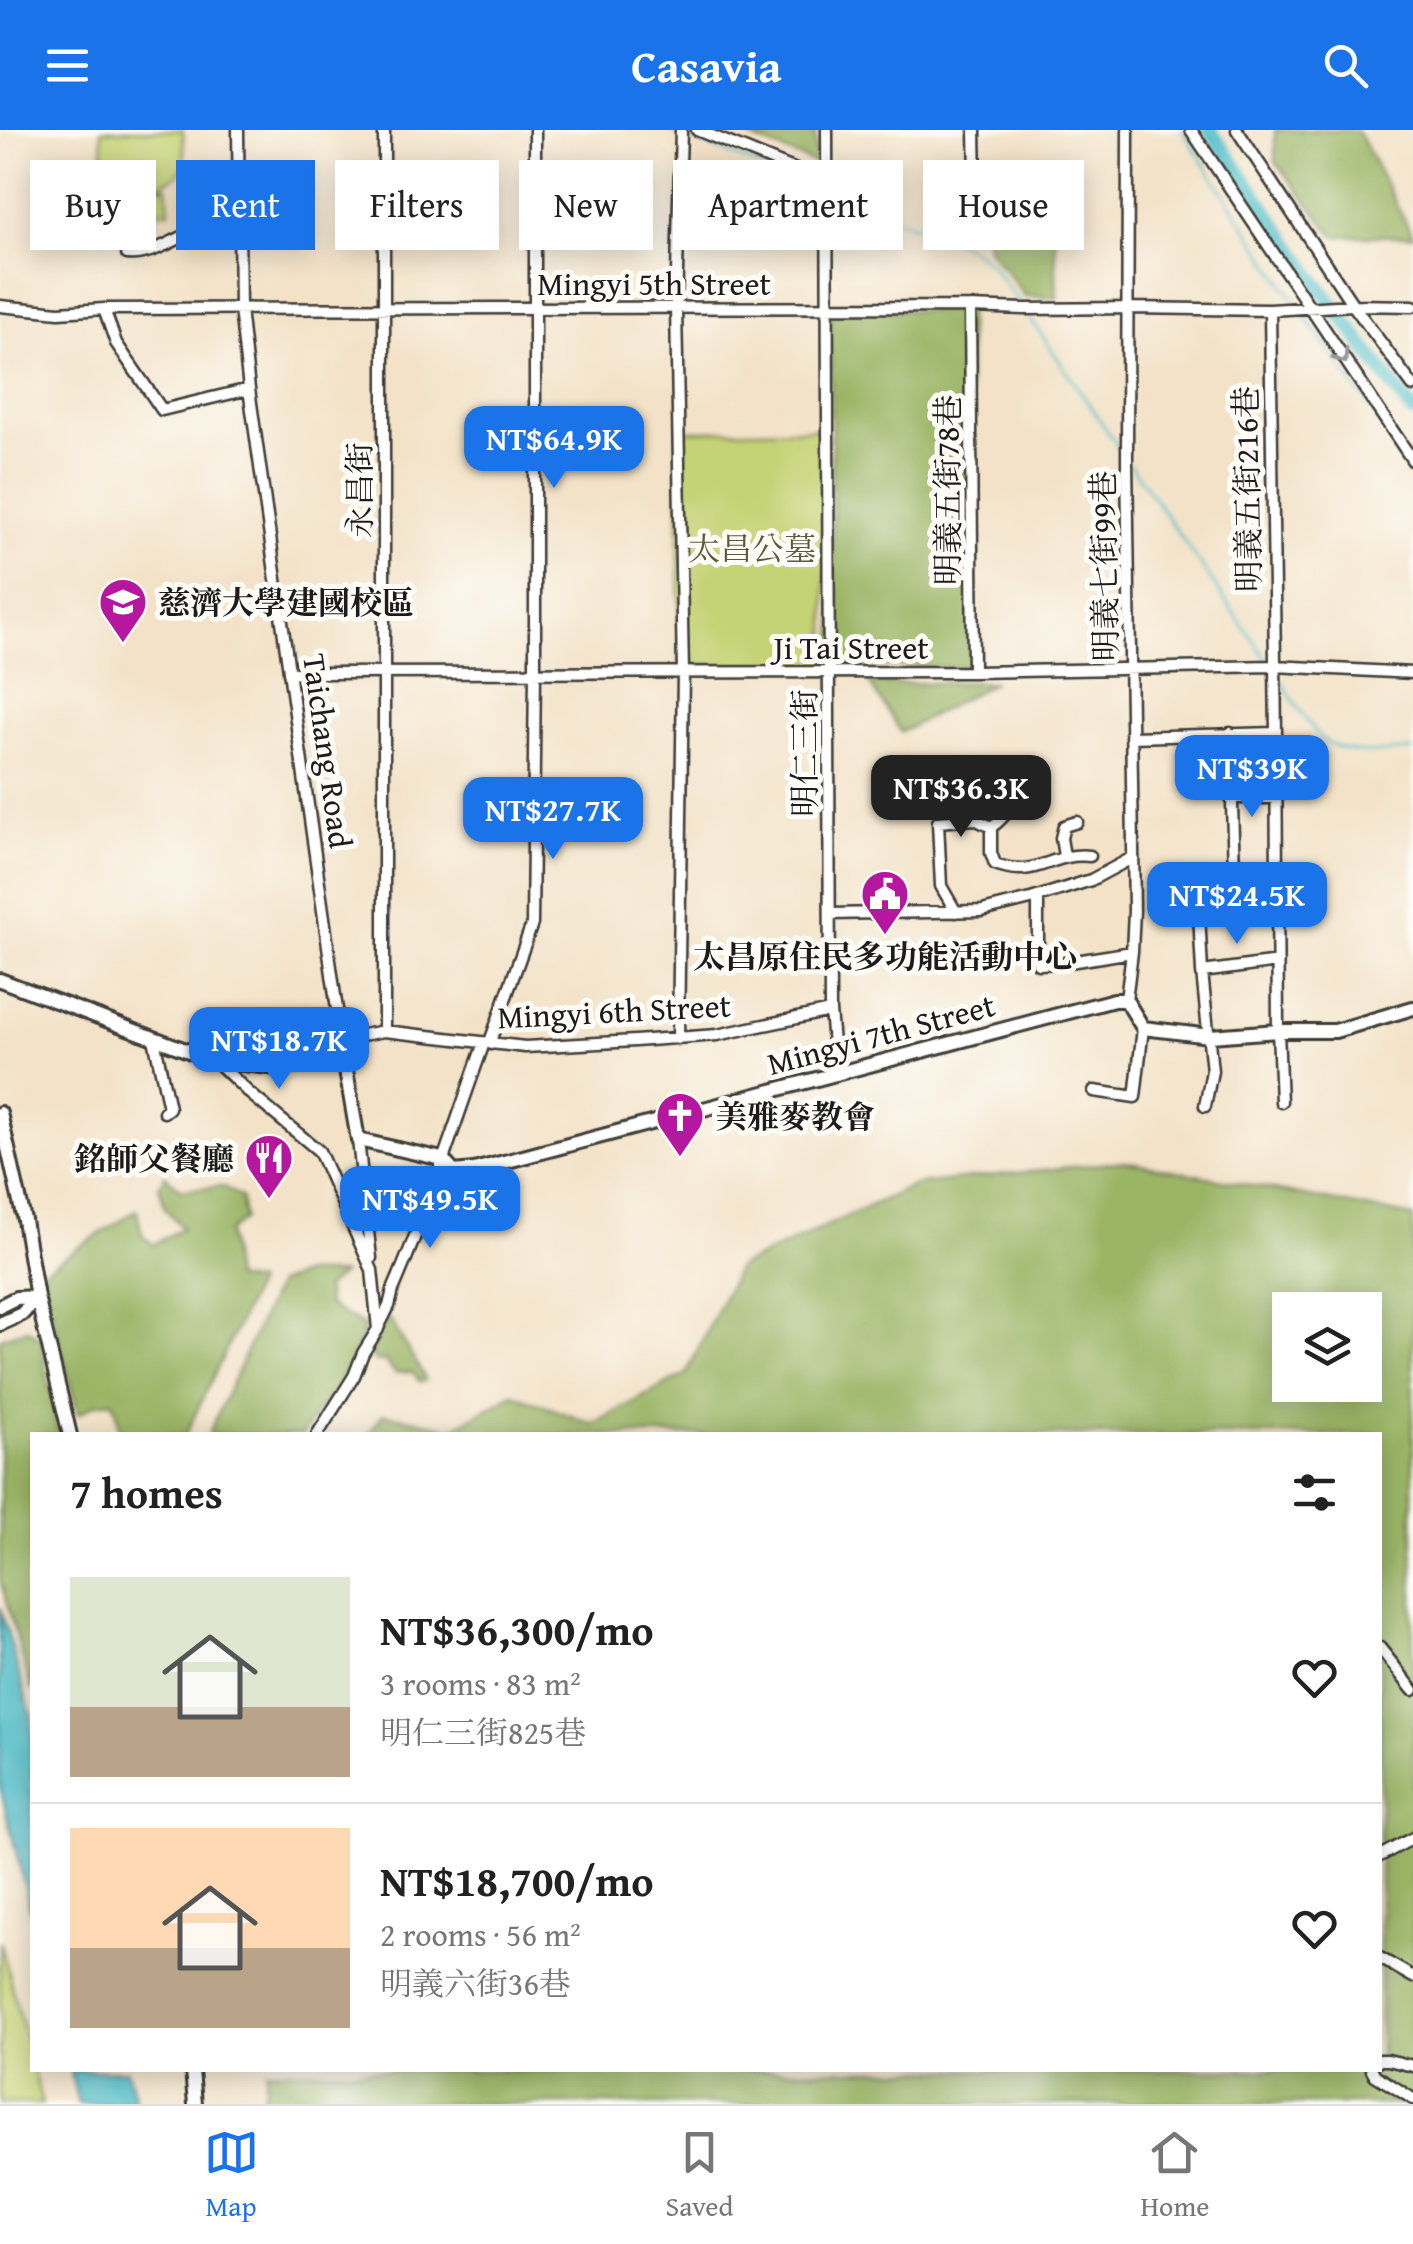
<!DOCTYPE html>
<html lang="en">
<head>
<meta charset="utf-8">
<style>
  :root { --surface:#fff; --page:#f2f2f2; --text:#222; --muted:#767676; --line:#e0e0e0; --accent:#1a73e8 }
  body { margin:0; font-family:"Gentium Book Plus","Noto Serif TC",serif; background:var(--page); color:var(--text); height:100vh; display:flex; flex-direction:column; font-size:38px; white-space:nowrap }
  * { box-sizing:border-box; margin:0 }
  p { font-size:32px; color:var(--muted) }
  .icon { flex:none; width:55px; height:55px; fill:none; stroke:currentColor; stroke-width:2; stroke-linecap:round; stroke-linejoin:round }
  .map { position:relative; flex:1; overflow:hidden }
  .details { position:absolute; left:30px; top:1302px; width:1352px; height:640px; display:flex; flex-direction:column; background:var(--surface); border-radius:0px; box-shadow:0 5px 25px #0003 }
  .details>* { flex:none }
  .top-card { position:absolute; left:30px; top:30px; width:1355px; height:90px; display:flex; gap:20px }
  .fabs { position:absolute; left:1272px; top:1162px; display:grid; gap:20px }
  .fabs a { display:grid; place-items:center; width:110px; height:110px; border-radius:0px; background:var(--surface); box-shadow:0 5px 25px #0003; font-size:50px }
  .price { position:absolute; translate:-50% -85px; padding:0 22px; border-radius:20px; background:var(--accent); color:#fff; font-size:32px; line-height:65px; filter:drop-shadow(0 2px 5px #0008) }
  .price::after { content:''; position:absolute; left:50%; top:60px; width:30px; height:22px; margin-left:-15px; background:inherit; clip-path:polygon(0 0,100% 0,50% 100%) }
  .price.selected { background:#222; color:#fff }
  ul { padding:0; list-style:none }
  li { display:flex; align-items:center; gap:30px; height:250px; padding:0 40px }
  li+li { border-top:2px solid var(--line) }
  li span { display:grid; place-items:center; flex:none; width:280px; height:200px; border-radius:0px; color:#555 }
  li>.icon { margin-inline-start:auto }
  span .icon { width:120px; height:120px; fill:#fffc; stroke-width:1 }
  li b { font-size:42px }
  h2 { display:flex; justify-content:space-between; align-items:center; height:120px; padding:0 40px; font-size:42px }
  .pill { padding:0 35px; border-radius:0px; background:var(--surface); box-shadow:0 5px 25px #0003; font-size:35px; line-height:90px }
  .pill.selected { background:var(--accent); color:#fff }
  header { display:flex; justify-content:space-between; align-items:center; height:130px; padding:0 40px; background:var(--accent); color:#fff; font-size:45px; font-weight:800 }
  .menu { display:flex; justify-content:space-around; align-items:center; height:140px; border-top:2px solid var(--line); background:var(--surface); font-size:28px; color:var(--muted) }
  .menu a { display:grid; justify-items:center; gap:5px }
  .menu .selected { color:var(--accent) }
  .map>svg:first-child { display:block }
  .green { fill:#c4d375; stroke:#707848; stroke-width:2.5 }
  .forest { fill:#9bb566; stroke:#5c6841; stroke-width:2.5; fill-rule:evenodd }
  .water { fill:#4fbdc8; stroke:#366c72; stroke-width:2.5 }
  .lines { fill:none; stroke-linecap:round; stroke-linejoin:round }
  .stream { stroke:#4fbdc8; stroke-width:2.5 }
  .river { stroke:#4fbdc8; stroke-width:15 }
  .minor-casing { stroke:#3c3a36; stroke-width:15 }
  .tertiary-casing { stroke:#3c3a36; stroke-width:18 }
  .minor { stroke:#fff; stroke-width:10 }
  .tertiary { stroke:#fff; stroke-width:12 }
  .oneway { stroke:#999 }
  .labels { text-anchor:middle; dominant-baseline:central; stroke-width:10; stroke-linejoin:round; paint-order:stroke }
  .street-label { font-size:32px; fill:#1c1c1c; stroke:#fdfcf7 }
  .park-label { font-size:32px; fill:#575c3b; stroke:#fdfcf7 }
  .poi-label { font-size:32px; font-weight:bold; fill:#1c1c1c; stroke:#fdfcf7; text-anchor:start }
</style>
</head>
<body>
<header><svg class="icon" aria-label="menu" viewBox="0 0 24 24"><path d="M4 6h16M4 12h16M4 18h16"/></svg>Casavia<svg class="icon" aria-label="search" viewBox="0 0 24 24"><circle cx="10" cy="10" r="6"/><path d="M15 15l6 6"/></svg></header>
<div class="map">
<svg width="1413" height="1974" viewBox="0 0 1413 1974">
  <rect width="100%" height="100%" fill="#fdfcf7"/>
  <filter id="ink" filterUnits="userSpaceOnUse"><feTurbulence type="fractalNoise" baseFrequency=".01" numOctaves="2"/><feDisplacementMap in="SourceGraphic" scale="20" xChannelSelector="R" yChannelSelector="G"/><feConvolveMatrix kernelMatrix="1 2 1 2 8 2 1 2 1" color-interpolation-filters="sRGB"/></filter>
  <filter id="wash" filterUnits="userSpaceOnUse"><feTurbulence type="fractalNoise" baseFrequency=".0048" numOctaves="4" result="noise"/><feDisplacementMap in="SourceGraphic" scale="40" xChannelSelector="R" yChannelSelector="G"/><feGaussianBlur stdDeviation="2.25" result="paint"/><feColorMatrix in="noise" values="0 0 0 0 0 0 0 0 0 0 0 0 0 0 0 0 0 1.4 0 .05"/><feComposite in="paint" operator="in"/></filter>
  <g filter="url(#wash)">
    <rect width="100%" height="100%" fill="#f3e2c7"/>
    <!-- green -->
    <path class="green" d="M101,0h82l2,36 -9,11 -22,10 13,-1 2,25 -45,4 -3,-25 33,-3 -23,-3 -13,-6 3,37 -12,-2z
      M56,37h14l-1,61 8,1v3l5,1v5h-28z
      M823,299l4,239 -147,-3 -2,-234z
      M0,1810l42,164h-42z"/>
    <!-- forest -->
    <path class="forest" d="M750,0h65l1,34 -67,-27z
      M1275,0h82l56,106h-79l-59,-75z
      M1053,59l4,109 -32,-2 -38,-49 -3,-54z
      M968,180l2,358 -136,-3 -4,-354z
      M994,552l-93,50 -31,-48z
      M1125,1031l288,56v887h-1150l3,-34h1114v-635h-1012l15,-21 33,6 32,8 9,-2 56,-32 79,30 94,-50 52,-107 179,-83zM1290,1180h75v75h-75z
      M165,1045l16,15 41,-4 19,11 3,22 -16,13 6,47 22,4c-21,52 -48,101 -70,152h-66l-4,-25 -4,-9 -16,3 -18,10 -35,-137 2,-8 92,-59 5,25 11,10 29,-17 -17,-20 -6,-22z
      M304,1144h38l-17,14 3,17 38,22 -20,43 -44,65h-94l69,-151z
      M388,1187l37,61v3h-6l-6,-9 -18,1 -10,-12 -9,1 -6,-8z
      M28,1199l13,11 17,95h-26v256l-32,-111v-242z"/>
    <!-- water -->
    <path class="water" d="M0,1476l32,112v198l-32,-129z
      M70,1940h57l9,34h-58z"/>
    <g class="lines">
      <!-- stream -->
      <path class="stream" d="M668,0l11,4
        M1182,0l115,174
        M686,7l137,54
        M831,64l132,50 25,17 33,44
        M1301,181l83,115
        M1026,182l97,142
        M1130,334l139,199
        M1279,548c13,19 25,43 41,59 24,22 64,15 93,13"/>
      <!-- river -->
      <path class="river" d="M1210,0l108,155 95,127"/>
    </g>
  </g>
  <g filter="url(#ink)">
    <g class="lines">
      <!-- minor casing -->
      <g class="minor-casing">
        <path id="minor" d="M238,0l2,179 9,80 95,670
          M697,0l131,53
          M827,0l3,881 6,64
          M975,0l1,52
          M1191,0l222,331
          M1237,0l116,175 60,81
          M127,124c27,2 46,-16 71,-23 12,-4 28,-4 41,-5
          M0,176l59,6 45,-3 866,-2 54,2 105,-1 141,2 83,-5 60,1
          M970,177l3,365
          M104,179l12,34 46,67 87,-21
          M1270,180l6,423 2,298 3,71
          M289,543l684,-1 301,-6 139,7
          M1230,603l5,175
          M1131,607l145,-4
          M1232,668h45
          M991,697v26l4,11c43,16 54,-12 95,-8
          M1064,726l-3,-18 3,-12 13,-4
          M1038,767v67l25,-1 69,-11
          M956,782l-15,-26 -3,-64 37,-3 16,8c9,-5 13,-13 21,-19l5,1
          M830,784l152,-3 49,-12 60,-19 41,-22
          M1202,842l76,-10
          M1126,870l6,-48 2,-42 -7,-450 1,-330
          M384,901v-901
          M154,909l15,69 -5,4
          M341,909l43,-8 141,16 110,-6 82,-6 113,-24
          M678,909l5,-367 -7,-364 5,-178
          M491,914v-5l41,-115 3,-251v-543
          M216,931l32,31 71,59 53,119 6,59 -15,24 -9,23 -37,59
          M1094,961l41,6 8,-69
          M1205,976l7,-35 -10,-99 -3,-59 79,-12
          M358,1010l13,118
          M378,1198l11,-22 4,-16c35,-81 61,-164 91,-247
          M1380,1518l33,42
          M1380,1726l33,-18
          M1380,1828l33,19
          M1380,1930h8l25,6
          M1372,1940l3,5 38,24"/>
      </g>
      <!-- tertiary casing -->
      <g class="tertiary-casing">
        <path id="tertiary" d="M0,850l215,81 63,7 66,-9 14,81 84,19 12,13 20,-2 640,-170h12l17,28 67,8 68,-5h57l78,-23
          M0,983l24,107 13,77 33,138
          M0,1176l16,-8 21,-1
          M0,1194l22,-10 15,-17
          M192,1940l3,34"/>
      </g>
      <!-- minor -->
      <use href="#minor" class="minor"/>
      <!-- tertiary -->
      <use href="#tertiary" class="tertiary"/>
    </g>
    <!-- one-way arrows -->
    <defs><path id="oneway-chevron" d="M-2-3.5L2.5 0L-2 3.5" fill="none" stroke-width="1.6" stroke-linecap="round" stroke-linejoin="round" transform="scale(2.5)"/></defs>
    <use class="oneway" href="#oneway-chevron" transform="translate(1342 227) rotate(56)"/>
  </g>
  <!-- icons -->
  <defs>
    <g id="university-pin" transform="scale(2.5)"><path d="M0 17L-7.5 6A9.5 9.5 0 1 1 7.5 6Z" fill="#b5179e" stroke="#fdfcf7"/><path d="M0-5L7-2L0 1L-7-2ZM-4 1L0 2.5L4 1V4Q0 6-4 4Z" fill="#fff"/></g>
    <g id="civic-pin" transform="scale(2.5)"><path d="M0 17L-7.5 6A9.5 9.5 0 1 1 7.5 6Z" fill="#b5179e" stroke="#fdfcf7"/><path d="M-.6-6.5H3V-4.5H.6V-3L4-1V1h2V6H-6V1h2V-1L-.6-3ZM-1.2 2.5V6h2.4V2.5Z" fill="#fff"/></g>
    <g id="church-pin" transform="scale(2.5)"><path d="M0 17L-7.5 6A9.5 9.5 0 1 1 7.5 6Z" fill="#b5179e" stroke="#fdfcf7"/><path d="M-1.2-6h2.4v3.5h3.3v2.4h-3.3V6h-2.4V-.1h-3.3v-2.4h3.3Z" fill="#fff"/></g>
    <g id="restaurant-pin" transform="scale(2.5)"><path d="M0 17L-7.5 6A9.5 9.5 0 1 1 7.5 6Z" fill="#b5179e" stroke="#fdfcf7"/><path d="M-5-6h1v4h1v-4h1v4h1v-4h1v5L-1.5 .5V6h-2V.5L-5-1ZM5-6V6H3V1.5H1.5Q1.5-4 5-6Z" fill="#fff"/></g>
  </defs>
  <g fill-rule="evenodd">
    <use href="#university-pin" x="123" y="472"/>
    <use href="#civic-pin" x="885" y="764"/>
    <use href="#church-pin" x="680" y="986"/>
    <use href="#restaurant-pin" x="269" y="1028"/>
  </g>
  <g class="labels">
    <!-- street labels -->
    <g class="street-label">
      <text x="654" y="153">Mingyi 5th Street</text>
      <text transform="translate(1247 359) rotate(-91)">明義五街216巷</text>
      <text transform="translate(359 360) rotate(-90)">永昌街</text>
      <text transform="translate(947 360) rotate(-90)">明義五街78巷</text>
      <text transform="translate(1104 436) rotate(-91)">明義七街99巷</text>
      <text x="851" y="517">Ji Tai Street</text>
      <text transform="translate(328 621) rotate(82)">Taichang Road</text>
      <text transform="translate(804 623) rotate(-90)">明仁三街</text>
      <text transform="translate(614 881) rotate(-3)">Mingyi 6th Street</text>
      <text transform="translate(881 904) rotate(-15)">Mingyi 7th Street</text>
    </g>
    <!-- park labels -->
    <g class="park-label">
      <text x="752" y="418">太昌公墓</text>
    </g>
    <!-- poi labels -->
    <g class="poi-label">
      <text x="158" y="472">慈濟大學建國校區</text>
      <text x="885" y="826" text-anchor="middle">太昌原住民多功能活動中心</text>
      <text x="715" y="986">美雅麥教會</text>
      <text x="234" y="1028" text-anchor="end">銘師父餐廳</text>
    </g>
  </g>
</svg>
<div class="fabs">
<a><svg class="icon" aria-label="layers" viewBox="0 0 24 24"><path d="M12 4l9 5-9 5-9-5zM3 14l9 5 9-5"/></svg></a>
</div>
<b class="price" style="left:554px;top:361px">NT$64.9K</b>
<b class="price" style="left:1252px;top:690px">NT$39K</b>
<b class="price selected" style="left:961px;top:710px">NT$36.3K</b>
<b class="price" style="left:553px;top:732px">NT$27.7K</b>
<b class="price" style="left:1237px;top:817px">NT$24.5K</b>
<b class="price" style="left:279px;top:962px">NT$18.7K</b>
<b class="price" style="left:430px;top:1121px">NT$49.5K</b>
<div class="top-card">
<a class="pill">Buy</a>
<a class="pill selected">Rent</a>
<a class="pill">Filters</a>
<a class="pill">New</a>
<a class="pill">Apartment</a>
<a class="pill">House</a>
</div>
<section class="details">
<h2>7 homes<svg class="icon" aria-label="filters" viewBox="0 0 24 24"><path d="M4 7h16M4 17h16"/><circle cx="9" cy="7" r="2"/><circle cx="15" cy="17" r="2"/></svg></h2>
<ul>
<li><span style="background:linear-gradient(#dfe7d0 65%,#b9a48a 0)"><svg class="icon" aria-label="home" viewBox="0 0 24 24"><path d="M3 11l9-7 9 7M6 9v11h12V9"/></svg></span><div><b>NT$36,300/mo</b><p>3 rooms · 83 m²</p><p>明仁三街825巷</p></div><svg class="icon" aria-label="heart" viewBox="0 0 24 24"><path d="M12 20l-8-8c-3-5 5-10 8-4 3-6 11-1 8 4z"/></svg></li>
<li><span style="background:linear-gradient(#ffd9b3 60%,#b9a48a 0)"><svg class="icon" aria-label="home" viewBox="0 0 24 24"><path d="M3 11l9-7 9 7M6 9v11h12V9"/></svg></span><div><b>NT$18,700/mo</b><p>2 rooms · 56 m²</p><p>明義六街36巷</p></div><svg class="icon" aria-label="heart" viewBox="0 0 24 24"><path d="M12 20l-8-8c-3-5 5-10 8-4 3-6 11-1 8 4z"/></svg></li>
</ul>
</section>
</div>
<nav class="menu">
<a class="selected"><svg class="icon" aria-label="map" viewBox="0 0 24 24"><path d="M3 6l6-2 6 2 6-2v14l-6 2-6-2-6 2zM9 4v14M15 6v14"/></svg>Map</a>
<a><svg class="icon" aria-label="saved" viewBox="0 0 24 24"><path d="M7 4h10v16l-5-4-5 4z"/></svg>Saved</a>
<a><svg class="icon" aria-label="home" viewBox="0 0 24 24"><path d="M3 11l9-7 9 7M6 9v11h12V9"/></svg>Home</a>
</nav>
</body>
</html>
